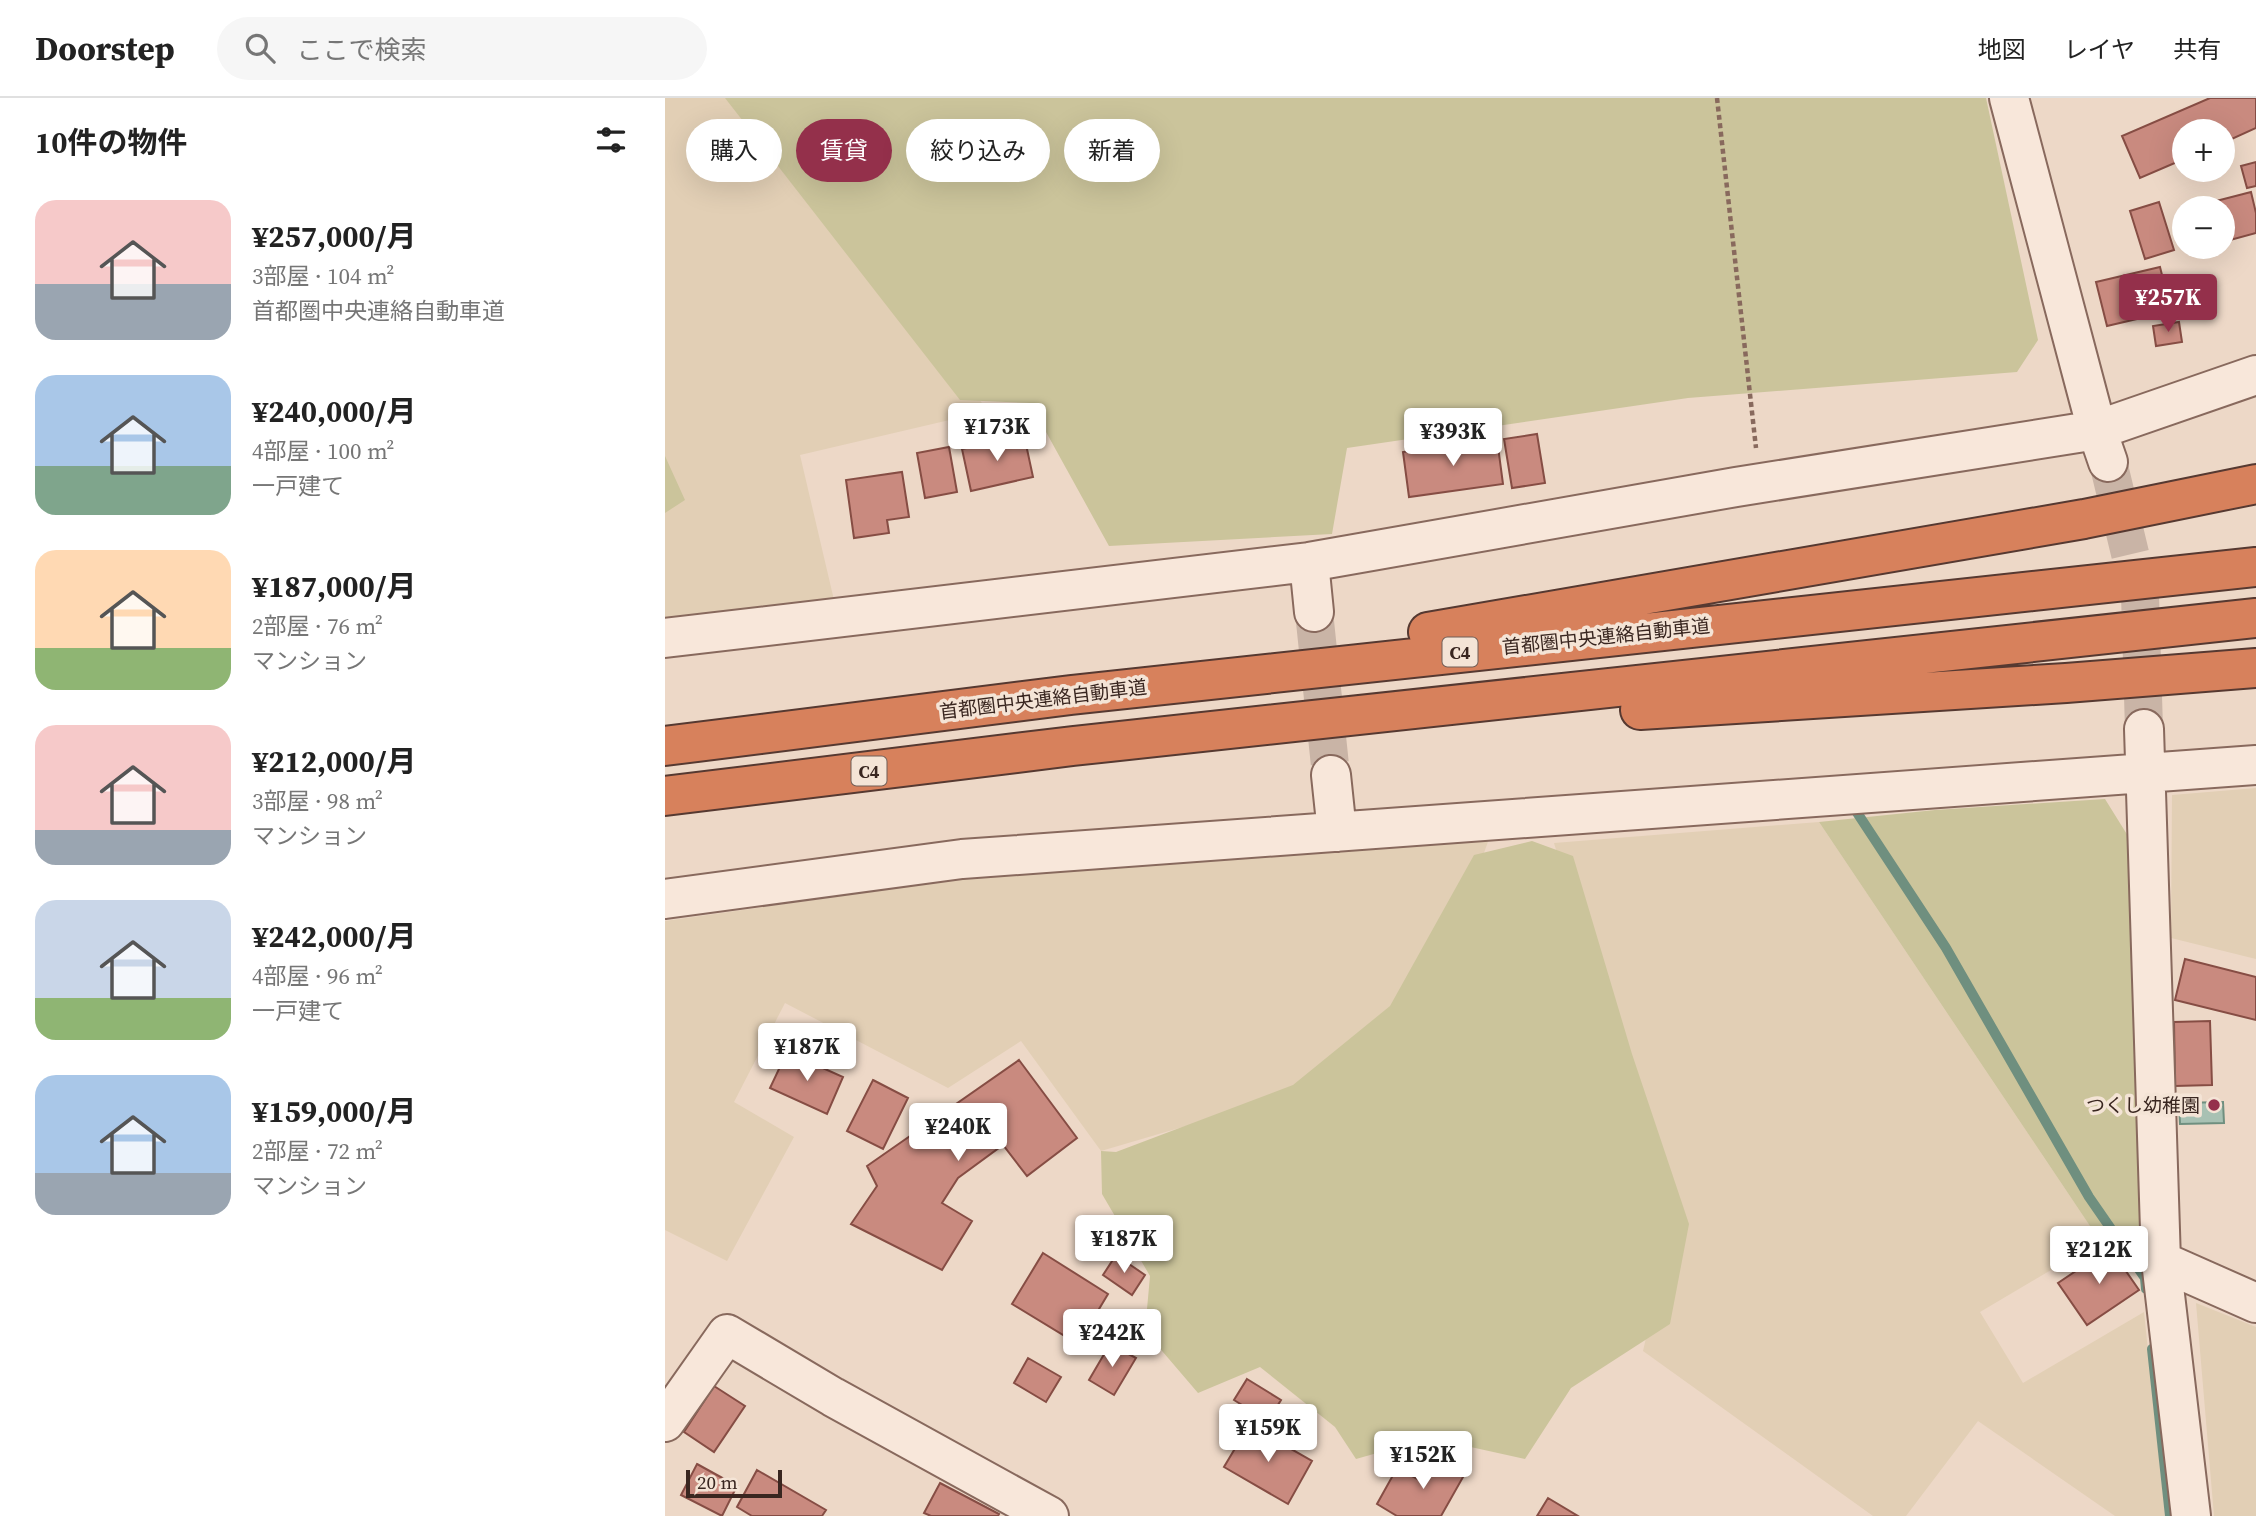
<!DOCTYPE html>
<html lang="ja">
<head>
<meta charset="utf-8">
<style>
  :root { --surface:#fff; --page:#f6f6f6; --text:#222; --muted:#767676; --line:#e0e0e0; --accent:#94304b }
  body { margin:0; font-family:"Source Serif 4","Noto Sans JP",serif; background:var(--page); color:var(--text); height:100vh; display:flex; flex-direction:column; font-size:26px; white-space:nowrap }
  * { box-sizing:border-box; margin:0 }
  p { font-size:23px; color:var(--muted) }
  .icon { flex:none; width:38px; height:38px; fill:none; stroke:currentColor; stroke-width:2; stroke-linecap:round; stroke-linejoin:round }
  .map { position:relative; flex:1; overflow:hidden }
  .drawer { display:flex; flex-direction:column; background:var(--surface); width:665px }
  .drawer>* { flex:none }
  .guide { position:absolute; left:21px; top:21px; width:665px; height:63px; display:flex; gap:14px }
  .controls { position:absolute; left:1507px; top:21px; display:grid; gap:14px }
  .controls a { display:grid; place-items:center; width:63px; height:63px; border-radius:50%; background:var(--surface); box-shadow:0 7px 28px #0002; font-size:35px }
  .scale { position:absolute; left:21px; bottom:18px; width:96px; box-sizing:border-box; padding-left:7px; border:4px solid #392620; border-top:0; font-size:19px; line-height:24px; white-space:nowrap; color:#392620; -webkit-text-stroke:5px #f4e4d6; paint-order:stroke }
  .price { position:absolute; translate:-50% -60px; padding:0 16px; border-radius:7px; background:#fff; color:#222; font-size:23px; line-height:46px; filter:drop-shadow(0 2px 4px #0008) }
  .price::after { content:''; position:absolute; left:50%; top:42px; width:21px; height:16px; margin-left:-10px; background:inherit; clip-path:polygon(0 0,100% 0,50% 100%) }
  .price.current { background:var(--accent); color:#fff }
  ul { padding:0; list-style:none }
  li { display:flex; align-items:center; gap:21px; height:175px; padding:0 35px }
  li span { display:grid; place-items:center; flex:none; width:196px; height:140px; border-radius:21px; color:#555 }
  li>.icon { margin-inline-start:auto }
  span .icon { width:84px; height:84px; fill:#fffc; stroke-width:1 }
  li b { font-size:30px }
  h2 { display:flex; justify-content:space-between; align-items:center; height:84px; padding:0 35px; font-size:30px }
  .pill { padding:0 24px; border-radius:32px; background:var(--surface); box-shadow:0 7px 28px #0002; font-size:24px; line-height:63px }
  .pill.current { background:var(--accent); color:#fff }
  header { display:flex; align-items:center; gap:42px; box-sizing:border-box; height:98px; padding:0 35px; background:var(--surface); border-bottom:2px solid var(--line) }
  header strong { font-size:33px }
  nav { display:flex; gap:38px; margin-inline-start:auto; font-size:24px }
  .search { width:490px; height:63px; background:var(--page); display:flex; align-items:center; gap:18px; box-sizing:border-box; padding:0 24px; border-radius:38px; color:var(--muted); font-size:26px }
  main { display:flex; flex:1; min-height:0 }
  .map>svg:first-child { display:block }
  .farmland { fill:#e2cfb5 }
  .green { fill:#cbc49b }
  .water { fill:#a8c1b3; stroke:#6f8f7f; stroke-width:2 }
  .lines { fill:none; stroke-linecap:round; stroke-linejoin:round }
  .stream { stroke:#6f8f7f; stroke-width:10 }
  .building { fill:#c98a7f; stroke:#864d44; stroke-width:2 }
  .minor-tunnel { stroke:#c9b4a6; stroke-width:38; stroke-dasharray:38 19; stroke-linecap:butt }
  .minor-casing { stroke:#88695d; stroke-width:42 }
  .highway-casing { stroke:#563931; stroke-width:42 }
  .path { stroke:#88695d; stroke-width:4.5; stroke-dasharray:5 3.5; stroke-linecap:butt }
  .minor { stroke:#f8e7da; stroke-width:38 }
  .highway { stroke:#d7815c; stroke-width:38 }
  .poi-dot { fill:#94304b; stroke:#f4e4d6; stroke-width:2.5 }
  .labels { text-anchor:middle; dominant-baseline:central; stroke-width:7; stroke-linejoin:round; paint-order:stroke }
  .shield { fill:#f4e4d6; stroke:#715f57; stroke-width:2 }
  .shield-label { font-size:18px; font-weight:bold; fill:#392620 }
  .street-label { font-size:19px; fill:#392620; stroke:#f4e4d6 }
  .poi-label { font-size:19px; fill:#392620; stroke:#f4e4d6; text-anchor:end }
</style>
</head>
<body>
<header>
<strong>Doorstep</strong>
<div class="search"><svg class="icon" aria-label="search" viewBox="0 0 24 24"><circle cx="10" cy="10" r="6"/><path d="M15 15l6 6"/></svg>ここで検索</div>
<nav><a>地図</a><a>レイヤ</a><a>共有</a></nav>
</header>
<main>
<section class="drawer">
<h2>10件の物件<svg class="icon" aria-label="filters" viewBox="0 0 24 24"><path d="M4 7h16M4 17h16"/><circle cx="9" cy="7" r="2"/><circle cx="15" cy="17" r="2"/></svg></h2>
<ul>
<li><span style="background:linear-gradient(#f6c9c9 60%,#9aa5b1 0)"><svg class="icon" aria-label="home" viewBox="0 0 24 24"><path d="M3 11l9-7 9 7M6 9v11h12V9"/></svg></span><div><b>¥257,000/月</b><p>3部屋 · 104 m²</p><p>首都圏中央連絡自動車道</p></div></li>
<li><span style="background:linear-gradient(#a9c7e8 65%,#7fa58c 0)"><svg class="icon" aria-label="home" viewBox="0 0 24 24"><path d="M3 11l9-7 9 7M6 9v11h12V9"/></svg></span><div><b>¥240,000/月</b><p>4部屋 · 100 m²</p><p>一戸建て</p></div></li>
<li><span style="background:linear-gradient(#ffd9b3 70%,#8fb573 0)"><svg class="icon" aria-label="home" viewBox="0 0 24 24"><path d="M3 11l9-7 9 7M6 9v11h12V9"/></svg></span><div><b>¥187,000/月</b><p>2部屋 · 76 m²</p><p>マンション</p></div></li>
<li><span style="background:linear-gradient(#f6c9c9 75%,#9aa5b1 0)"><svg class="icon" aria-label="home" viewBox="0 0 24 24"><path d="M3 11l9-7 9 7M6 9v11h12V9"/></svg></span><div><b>¥212,000/月</b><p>3部屋 · 98 m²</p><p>マンション</p></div></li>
<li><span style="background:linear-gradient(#c9d6e8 70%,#8fb573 0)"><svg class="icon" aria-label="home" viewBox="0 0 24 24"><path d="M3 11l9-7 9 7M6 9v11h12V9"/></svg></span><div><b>¥242,000/月</b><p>4部屋 · 96 m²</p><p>一戸建て</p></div></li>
<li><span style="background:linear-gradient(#a9c7e8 70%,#9aa5b1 0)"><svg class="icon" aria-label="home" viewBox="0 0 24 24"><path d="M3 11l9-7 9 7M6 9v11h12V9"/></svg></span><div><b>¥159,000/月</b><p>2部屋 · 72 m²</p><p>マンション</p></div></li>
</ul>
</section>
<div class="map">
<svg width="1591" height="1418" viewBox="0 0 1591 1418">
  <rect width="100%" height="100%" fill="#edd8c7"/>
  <!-- farmland -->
  <path class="farmland" d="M0,0h83l240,313 -188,44 34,145 -169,18z
    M1591,690v171l-85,-21 1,-143z
    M1154,724l281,419 -120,71 43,71 121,-71 21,204h-50l-137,-95 -72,95h-33l-230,-165 28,-121 -117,-387z
    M824,741l-65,179 -122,74 -201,59 -80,-110 -73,47 -163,-85 -51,99 60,35 -67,124 -62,-31v-309l296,-42z
    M1531,1205l60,24v189h-42z"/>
  <!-- green -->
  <path class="green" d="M60,0h1261l52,242 -21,32 -329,26 -341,50 -15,86 -223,12 -79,-143 -70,-3z
    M0,358l20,44 -20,13z
    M1440,701l23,37 7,77 13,335 -7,23 -41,-30 -281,-419 116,-12z
    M867,743l41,15 59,198 57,170 -19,100 -99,64 -46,71 -95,-21 -74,21 -21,-32 -75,-60 -62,26 -53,-62 5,-55 -48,-82 -1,-43 15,1 177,-67 97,-79 84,-151z"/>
  <!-- water -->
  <path class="water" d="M1558,1004l1,21 -44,1 -1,-21z"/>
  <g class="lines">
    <!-- stream -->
    <path class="stream" d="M1191,713l90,137 143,249 56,81 1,11
      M1487,1251l18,167"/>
  </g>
  <!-- building -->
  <path class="building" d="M1545,0h46v30l-33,15v-12h-39v28l-44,19 -18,-42z
    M1591,64v24l-9,2 -6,-22z
    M1586,94l5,21v20l-33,9v-34h-34z
    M1494,104l15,48 -29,9 -15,-48z
    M1495,169l11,44 -64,15 -11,-44z
    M1514,224l3,20 -26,4 -3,-20z
    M872,336l8,49 -33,5 -8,-49z
    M359,337l9,42 -62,14 -9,-42z
    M832,341l6,45 -94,13 -6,-45z
    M284,349l8,45 -32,6 -8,-45z
    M237,374l7,45 -22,3 2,13 -35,5 -8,-58z
    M1520,861l71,18v43l-81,-20z
    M1545,923l2,64 -37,1 -1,-64z
    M122,954l56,25 -16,37 -57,-26z
    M354,962l58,78 -50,38 -24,-31 -45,33 -16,25 30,18 -30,49 -91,-46 26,-38 -10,-20z
    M208,982l35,18 -25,51 -36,-18z
    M1445,1150l29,42 -52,35 -29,-42z
    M378,1155l65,41 -30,50 -66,-40z
    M451,1157l29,20 -13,20 -29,-20z
    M445,1246l26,14 -22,37 -25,-15z
    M363,1260l33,19 -15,25 -32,-19z
    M582,1281l34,21 -13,21 -34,-21z
    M49,1288l31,20 -31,46 -30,-20z
    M584,1327l63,36 -24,43 -64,-37z
    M773,1357l29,15 -26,46h-44l-20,-12 20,-36 26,14z
    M32,1366l40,22 -15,30 -41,-21z
    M92,1372l69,40 -4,6h-70l-15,-9z
    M275,1385l59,31 -1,2h-67l-7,-3z
    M883,1400l30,18h-41z"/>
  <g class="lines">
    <!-- minor-tunnel -->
    <path class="minor-tunnel" d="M1443,364l32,133 4,134
      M649,514l17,163"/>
    <!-- minor casing -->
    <g class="minor-casing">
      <path id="minor" d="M1344,0l88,332 11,32
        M644,464l5,50
        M0,540l644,-76 427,-75 361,-57 159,-55
        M1479,631l17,532 30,255
        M666,677l6,57
        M0,801l297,-40 1294,-94
        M1496,1163l95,42
        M0,1324l62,-88 106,63 216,119"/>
    </g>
    <!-- highway casing -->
    <g class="highway-casing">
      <path id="highway" d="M763,534l656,-113 172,-35
        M975,612l426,-27 190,-15
        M0,648l406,-51 1185,-128
        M0,698l408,-50 1183,-128"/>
    </g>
    <!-- path -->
    <path class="path" d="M1052,0l39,350"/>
    <!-- minor -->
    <use href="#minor" class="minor"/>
    <!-- highway -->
    <use href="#highway" class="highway"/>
  </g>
  <!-- markers -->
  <circle class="poi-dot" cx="1549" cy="1007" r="7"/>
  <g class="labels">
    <!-- shield labels -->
    <g class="shield">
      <rect x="777.5" y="539.5" width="35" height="29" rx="5"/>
      <rect x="186.5" y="658.5" width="35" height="29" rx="5"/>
    </g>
    <g class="shield-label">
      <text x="795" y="554">C4</text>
      <text x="204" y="673">C4</text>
    </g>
    <!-- street labels -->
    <g class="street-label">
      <text transform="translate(941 538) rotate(-6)">首都圏中央連絡自動車道</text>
      <text transform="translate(378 601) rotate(-7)">首都圏中央連絡自動車道</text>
    </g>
    <!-- poi labels -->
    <g class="poi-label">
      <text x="1535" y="1007">つくし幼稚園</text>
    </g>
  </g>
</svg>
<div class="controls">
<a>+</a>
<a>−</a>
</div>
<div class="scale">20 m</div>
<b class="price current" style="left:1503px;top:236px">¥257K</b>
<b class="price" style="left:332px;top:365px">¥173K</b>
<b class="price" style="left:788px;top:370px">¥393K</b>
<b class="price" style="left:142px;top:985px">¥187K</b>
<b class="price" style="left:293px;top:1065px">¥240K</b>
<b class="price" style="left:459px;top:1177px">¥187K</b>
<b class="price" style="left:1434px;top:1188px">¥212K</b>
<b class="price" style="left:447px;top:1271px">¥242K</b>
<b class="price" style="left:603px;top:1366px">¥159K</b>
<b class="price" style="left:758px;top:1393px">¥152K</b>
<div class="guide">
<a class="pill">購入</a>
<a class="pill current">賃貸</a>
<a class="pill">絞り込み</a>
<a class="pill">新着</a>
</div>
</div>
</main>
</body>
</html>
